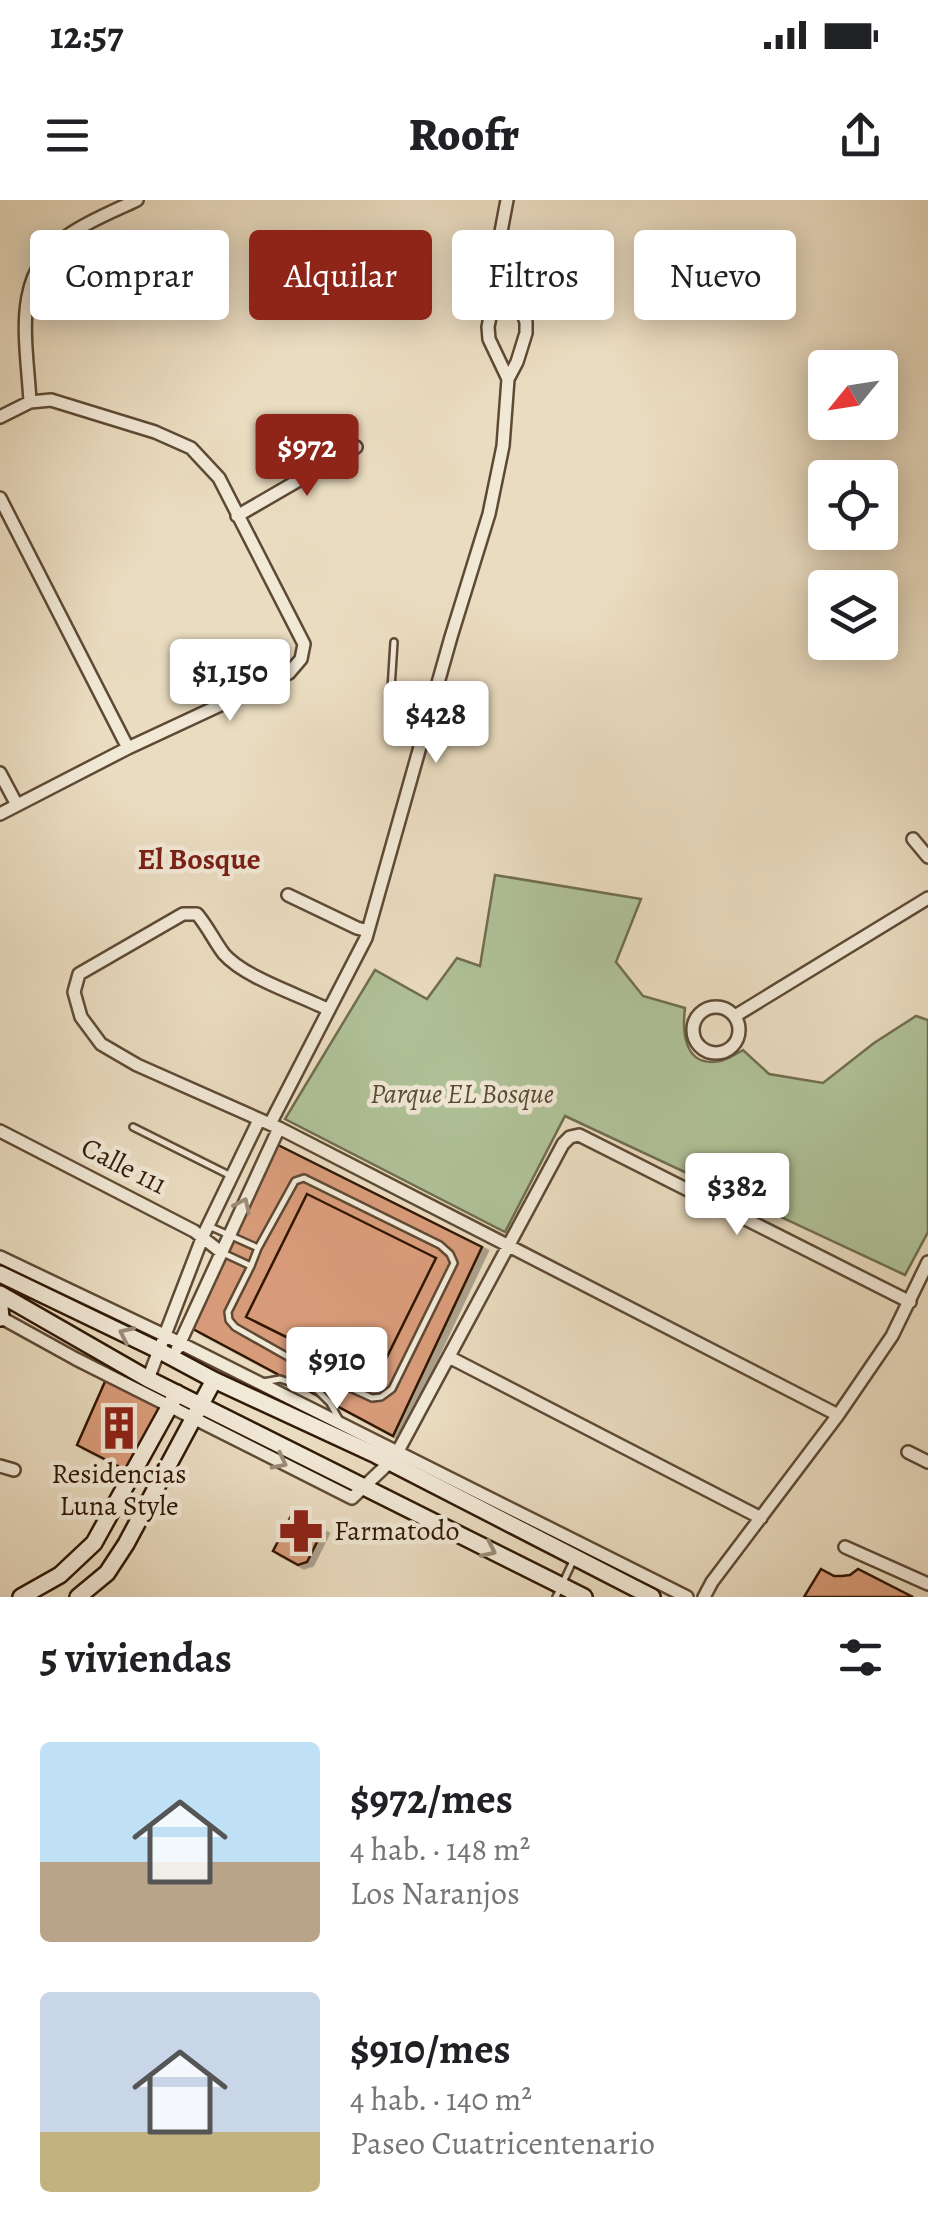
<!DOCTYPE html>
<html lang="es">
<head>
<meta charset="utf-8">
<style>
  :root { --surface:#fff; --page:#f6f6f6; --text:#202124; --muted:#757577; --accent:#8f2418 }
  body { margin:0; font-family:Alegreya,serif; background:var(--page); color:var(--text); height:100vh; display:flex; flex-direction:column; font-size:38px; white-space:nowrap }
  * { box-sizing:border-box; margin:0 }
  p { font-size:32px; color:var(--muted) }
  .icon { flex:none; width:55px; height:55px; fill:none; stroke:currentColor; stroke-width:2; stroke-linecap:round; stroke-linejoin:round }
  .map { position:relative; height:1397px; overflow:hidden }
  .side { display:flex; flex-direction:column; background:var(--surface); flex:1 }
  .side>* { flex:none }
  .top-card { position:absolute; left:30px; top:30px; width:870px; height:90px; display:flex; gap:20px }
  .needle { width:65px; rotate:240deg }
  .tools { position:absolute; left:808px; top:150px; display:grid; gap:20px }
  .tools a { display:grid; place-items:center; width:90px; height:90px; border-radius:10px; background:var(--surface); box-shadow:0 5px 25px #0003; font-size:50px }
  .price { position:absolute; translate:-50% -85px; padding:0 22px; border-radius:10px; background:#fff; color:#222; font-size:32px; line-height:65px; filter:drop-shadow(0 2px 5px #0008) }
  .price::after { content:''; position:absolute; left:50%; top:60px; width:30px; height:22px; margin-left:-15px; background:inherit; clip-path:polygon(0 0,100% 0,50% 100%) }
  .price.selected { background:var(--accent); color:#fff }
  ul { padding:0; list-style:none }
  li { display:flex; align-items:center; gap:30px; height:250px; padding:0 40px }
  li span { display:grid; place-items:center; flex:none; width:280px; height:200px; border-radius:10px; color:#555 }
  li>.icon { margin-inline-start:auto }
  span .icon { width:120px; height:120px; fill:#fffc; stroke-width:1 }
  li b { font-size:42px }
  h2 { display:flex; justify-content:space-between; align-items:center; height:120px; padding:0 40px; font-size:42px }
  .tag { padding:0 35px; border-radius:10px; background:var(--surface); box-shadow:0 5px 25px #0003; font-size:35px; line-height:90px }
  .tag.selected { background:var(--accent); color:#fff }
  .status { display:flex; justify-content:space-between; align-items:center; height:70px; padding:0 50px; background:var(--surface); direction:ltr }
  .status svg { height:28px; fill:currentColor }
  header { display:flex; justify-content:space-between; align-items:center; height:130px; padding:0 40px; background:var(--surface); font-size:45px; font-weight:800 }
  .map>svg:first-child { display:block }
  .park { fill:#b0c298; stroke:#706e4f; stroke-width:2.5 }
  .building { fill:#d89b79; stroke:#301906; stroke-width:2.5; filter:url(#shadow) }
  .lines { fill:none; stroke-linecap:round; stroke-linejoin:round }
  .lane-casing { stroke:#5e4a34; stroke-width:10 }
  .street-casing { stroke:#5e4a34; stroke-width:16 }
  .secondary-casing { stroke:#301906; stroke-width:20 }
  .lane { stroke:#f1e8d6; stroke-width:5 }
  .street { stroke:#f1e8d6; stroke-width:11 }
  .secondary { stroke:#f1e8d6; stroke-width:15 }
  .oneway { stroke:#9a8b78 }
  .labels { text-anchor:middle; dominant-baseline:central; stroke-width:9; stroke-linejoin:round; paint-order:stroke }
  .park-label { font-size:28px; font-style:italic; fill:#564c32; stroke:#f1e8d6 }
  .street-label { font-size:28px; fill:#301906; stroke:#f1e8d6 }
  .poi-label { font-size:28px; fill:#301906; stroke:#f1e8d6 }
  .neighbourhood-label { font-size:30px; font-weight:bold; fill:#7a1f14; stroke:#f1e8d6 }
</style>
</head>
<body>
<div class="status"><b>12:57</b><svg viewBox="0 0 49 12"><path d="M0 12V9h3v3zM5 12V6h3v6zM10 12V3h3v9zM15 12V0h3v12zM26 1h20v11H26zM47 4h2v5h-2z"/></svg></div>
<header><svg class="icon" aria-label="menu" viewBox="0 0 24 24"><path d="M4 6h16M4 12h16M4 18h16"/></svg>Roofr<svg class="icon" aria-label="share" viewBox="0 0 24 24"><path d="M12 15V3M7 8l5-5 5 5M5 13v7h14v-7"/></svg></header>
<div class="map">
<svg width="928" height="1397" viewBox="0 0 928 1397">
  <defs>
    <filter id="shadow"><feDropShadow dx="6" dy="3.5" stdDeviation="0" flood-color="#0004"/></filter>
  </defs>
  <rect width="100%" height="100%" fill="#eadcc0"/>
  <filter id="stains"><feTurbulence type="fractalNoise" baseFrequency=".002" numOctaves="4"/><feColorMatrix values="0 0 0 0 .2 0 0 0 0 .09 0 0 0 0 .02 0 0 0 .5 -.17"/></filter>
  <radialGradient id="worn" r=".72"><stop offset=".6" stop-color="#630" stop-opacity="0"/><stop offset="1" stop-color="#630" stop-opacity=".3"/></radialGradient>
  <!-- park -->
  <path class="park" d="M495,675l146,24 -25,63 27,34 42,12c-3,24 -1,60 35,53 7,-1 16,-7 23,-11l26,24 54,9 51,-40 42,-27 12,4v212l-23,43 -340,-159 -60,116 -220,-113 90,-149 52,29 30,-41 23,8z"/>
  <!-- building -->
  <path class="building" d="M276,944l206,103 -89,189 -200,-107z
    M307,994l129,64 -61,123 -129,-64z
    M107,1177l56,33 -33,62 -53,-27z
    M292,1314l31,16 -16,32 -9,3 -25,-14z
    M821,1369l13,7h8l8,-1 8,-6 55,28h-109z"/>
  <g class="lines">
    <!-- lane casing -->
    <g class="lane-casing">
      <path id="lane" d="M394,442l-3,47 43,10
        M133,927l96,48
        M211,1027l47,21 37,-67 9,-3 136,67 10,9 4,9 -62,126 -11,8 -9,1 -61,-28 -76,-43 -6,-7 -1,-8 23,-46 -26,-12
        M251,1066l7,-18
        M320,1174l-4,15 14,14 10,18
        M263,1182l17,-3 12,4 10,1 9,-14
        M556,1397l18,-38"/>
    </g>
    <!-- street casing -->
    <g class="street-casing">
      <path id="street" d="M507,0l-7,37 2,33 -4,33 -8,14 -2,10 1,12 19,40
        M30,202c-3,-60 -20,-127 37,-166 21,-15 47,-25 70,-36
        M0,217l30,-15 21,-2 104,32 36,16 28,30 85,166 -3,15 -12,14 -161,75 -128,66
        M0,298l128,250
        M237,316l119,-69
        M0,573l17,32
        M913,639l15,18
        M288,695l69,33 11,3
        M693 830a23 23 0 1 1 46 0a23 23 0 1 1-46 0Z
        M329,810c-29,-15 -84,-32 -105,-56 -10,-13 -16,-27 -27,-40h-14l-104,60 -5,18 7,25 20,27 36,21 142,63 559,287
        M735,816l193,-118
        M270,924l96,-186 85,-301 38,-123 14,-68 5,-67 9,-17 9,-29v-11l-6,-16 -18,-36
        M0,931l194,100 27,21
        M0,1057l164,78 523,262
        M0,1117l76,42 276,139 38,-36 7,-9 166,-309 7,-7 9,-2 331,167
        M177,1149l102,-221
        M449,1157l312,161
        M148,1179l55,-143 56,-116
        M908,1252l20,10
        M0,1266l14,4
        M845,1347l83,37
        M704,1397l8,-15 126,-167 54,-79 36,-74"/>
    </g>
    <!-- secondary casing -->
    <g class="secondary-casing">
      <path id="secondary" d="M0,1074l158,76 56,30 162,75 276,142
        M0,1094l148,85 436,218
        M0,1107l1,11
        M21,1397l39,-22 34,-32 83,-150
        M78,1397l29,-24 19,-29 88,-164"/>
    </g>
    <!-- lane -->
    <use href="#lane" class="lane"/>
    <!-- street -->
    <use href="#street" class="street"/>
    <!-- secondary -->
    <use href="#secondary" class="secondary"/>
  </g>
  <!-- one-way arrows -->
  <defs><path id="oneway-chevron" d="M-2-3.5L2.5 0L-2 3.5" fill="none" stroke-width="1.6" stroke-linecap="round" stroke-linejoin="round" transform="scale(2.5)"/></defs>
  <g class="oneway">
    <use href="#oneway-chevron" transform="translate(243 1005) rotate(-65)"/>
    <use href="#oneway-chevron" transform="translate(126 1134) rotate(-155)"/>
    <use href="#oneway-chevron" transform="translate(280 1262) rotate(27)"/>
    <use href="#oneway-chevron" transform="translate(489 1350) rotate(26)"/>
  </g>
  <!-- icons -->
  <defs>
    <g id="building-bare" transform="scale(3.45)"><path d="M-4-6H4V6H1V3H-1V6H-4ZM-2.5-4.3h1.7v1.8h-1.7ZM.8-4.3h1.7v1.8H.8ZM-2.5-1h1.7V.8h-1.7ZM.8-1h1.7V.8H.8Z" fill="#8f2418" stroke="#f1e8d6" stroke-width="2.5" paint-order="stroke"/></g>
    <g id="pharmacy-bare" transform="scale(3.45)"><path d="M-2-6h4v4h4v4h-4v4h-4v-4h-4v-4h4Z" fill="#8f2418" stroke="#f1e8d6" stroke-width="2.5" paint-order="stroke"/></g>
  </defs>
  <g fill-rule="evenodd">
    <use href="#building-bare" x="119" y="1228"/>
    <use href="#pharmacy-bare" x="301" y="1331"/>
  </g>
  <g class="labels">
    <!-- park labels -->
    <g class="park-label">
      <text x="462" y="894">Parque EL Bosque</text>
    </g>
    <!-- street labels -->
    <g class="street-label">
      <text transform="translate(124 966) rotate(27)">Calle 111</text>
    </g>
    <!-- poi labels -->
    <g class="poi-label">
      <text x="119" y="1274">Residencias<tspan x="119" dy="32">Luna Style</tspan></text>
      <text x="334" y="1331" text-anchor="start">Farmatodo</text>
    </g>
    <!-- neighbourhood labels -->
    <g class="neighbourhood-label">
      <text x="199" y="659">El Bosque</text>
    </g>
  </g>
  <rect width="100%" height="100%" filter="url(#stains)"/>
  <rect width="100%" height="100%" fill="url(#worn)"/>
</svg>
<div class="tools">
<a><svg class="needle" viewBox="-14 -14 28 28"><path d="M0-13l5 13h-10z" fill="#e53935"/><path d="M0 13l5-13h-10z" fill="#757577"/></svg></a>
<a><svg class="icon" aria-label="locate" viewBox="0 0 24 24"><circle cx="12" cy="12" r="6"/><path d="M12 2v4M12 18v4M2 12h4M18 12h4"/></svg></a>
<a><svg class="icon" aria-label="layers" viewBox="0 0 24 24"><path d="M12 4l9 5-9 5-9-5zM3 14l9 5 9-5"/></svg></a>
</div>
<b class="price selected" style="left:307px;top:299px">$972</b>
<b class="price" style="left:230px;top:524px">$1,150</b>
<b class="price" style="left:436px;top:566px">$428</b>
<b class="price" style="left:737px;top:1038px">$382</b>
<b class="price" style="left:337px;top:1212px">$910</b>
<div class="top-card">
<a class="tag">Comprar</a>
<a class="tag selected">Alquilar</a>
<a class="tag">Filtros</a>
<a class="tag">Nuevo</a>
</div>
</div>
<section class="side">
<h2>5 viviendas<svg class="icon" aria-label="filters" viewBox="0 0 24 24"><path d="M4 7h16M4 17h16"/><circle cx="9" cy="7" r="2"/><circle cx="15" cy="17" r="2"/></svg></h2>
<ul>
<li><span style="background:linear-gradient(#bfe0f5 60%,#b9a48a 0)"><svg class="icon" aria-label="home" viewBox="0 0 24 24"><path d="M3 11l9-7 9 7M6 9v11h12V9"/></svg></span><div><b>$972/mes</b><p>4 hab. · 148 m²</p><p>Los Naranjos</p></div></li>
<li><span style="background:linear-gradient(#c9d6e8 70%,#c2b280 0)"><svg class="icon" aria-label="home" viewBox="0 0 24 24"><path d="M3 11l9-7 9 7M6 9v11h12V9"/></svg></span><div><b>$910/mes</b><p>4 hab. · 140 m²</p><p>Paseo Cuatricentenario</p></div></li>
</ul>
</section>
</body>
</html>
